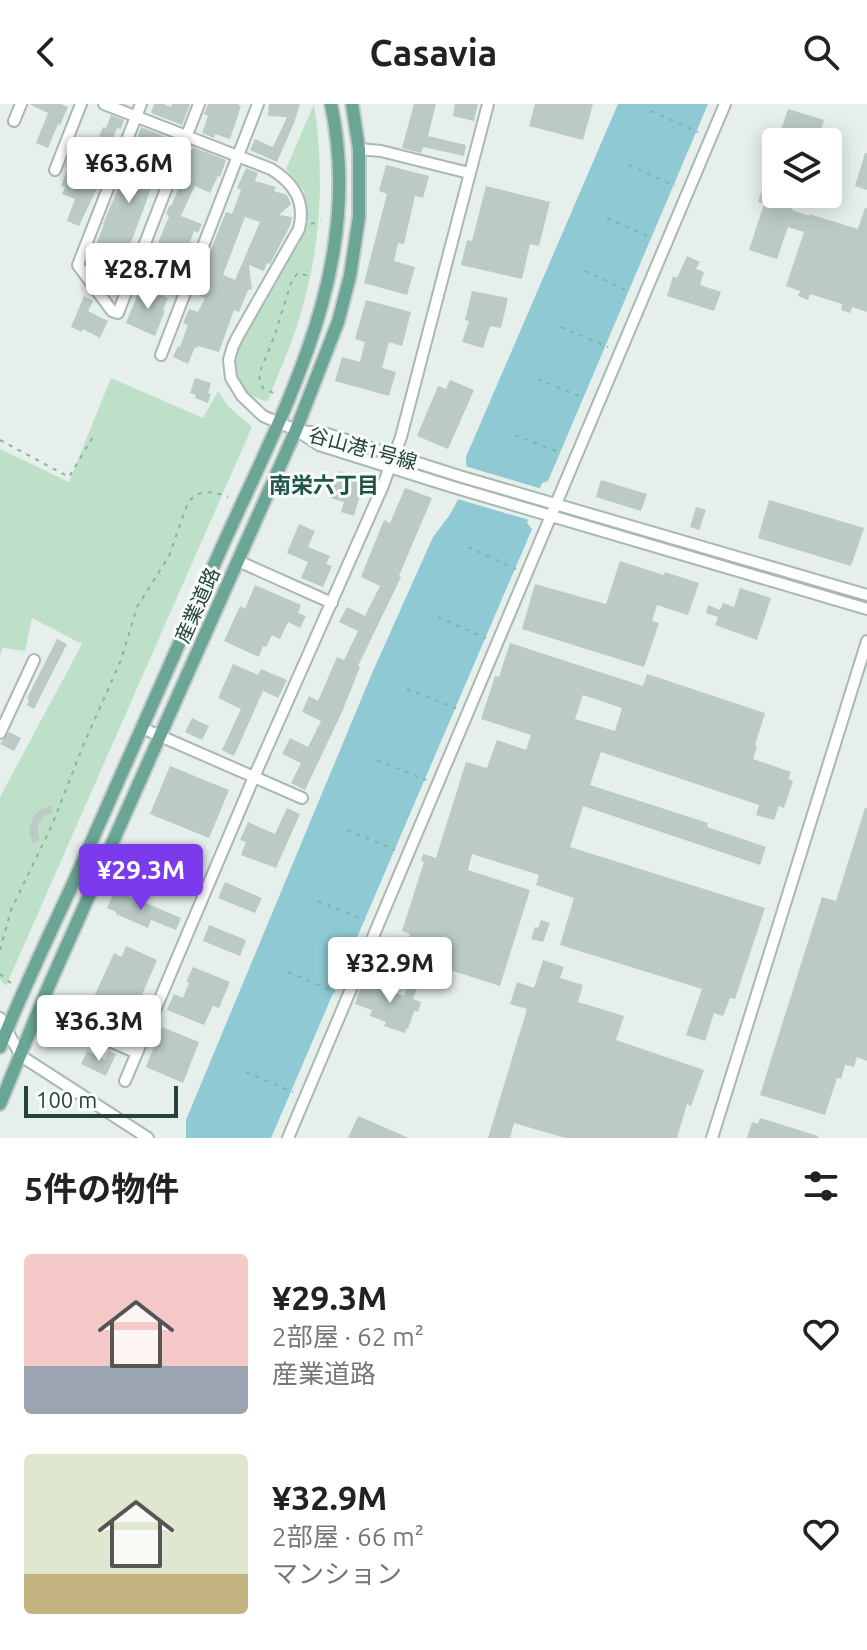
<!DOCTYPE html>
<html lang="ja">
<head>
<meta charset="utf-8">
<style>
  :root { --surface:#fff; --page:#f2f2f2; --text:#222; --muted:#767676; --accent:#7c3aed }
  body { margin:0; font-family:Ubuntu,"Noto Sans JP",sans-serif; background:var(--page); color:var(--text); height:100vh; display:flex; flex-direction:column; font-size:30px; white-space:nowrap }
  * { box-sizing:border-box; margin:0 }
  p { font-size:26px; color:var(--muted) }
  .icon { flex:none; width:44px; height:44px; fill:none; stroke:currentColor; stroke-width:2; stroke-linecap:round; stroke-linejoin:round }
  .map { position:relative; height:1034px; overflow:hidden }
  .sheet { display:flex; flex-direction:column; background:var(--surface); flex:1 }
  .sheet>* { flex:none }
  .fabs { position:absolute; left:762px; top:24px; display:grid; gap:16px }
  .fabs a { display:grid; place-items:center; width:80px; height:80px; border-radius:8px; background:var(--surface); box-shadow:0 4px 20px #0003; font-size:40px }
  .scale { position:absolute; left:24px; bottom:20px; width:154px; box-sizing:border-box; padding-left:8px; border:4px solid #24423a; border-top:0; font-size:22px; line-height:28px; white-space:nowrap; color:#24423a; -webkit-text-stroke:6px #f7fbf9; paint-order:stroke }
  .price { position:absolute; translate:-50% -68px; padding:0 18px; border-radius:8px; background:#fff; color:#222; font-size:26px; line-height:52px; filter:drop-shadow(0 2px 4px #0008) }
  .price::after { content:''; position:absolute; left:50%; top:48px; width:24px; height:18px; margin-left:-12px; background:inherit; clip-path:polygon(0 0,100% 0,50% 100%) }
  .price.current { background:var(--accent); color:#fff }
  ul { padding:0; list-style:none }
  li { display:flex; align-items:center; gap:24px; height:200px; padding:0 24px }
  li span { display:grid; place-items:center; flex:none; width:224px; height:160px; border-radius:8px; color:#555 }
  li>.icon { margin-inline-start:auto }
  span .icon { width:96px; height:96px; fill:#fffc; stroke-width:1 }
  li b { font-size:34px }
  h2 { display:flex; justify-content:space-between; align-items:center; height:96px; padding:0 24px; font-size:34px }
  header { display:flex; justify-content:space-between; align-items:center; height:104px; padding:0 24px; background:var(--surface); font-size:36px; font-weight:700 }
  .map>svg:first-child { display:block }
  .green { fill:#bfe0c8 }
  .water { fill:#8ec9d4 }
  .pier { fill:#e6efeb }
  .building { fill:#bbcac4; fill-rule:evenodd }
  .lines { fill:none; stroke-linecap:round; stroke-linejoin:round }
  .minor-casing { stroke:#a8b8b2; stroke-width:14 }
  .major-casing { stroke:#c2cac8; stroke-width:16 }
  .path { stroke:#86b3a5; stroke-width:2; stroke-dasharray:4 6; stroke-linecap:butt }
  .minor { stroke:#fff; stroke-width:10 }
  .major { stroke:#6aa596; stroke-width:12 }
  .labels { text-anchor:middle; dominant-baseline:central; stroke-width:6; stroke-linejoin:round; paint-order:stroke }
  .street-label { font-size:20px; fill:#24423a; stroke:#f7fbf9 }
  .neighbourhood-label { font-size:22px; font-weight:bold; fill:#1f5548; stroke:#f7fbf9 }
</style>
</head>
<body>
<header><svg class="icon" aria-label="back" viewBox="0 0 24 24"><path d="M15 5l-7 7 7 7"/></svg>Casavia<svg class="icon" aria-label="search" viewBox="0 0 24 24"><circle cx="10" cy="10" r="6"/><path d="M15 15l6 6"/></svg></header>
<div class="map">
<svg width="867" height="1034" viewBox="0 0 867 1034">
  <rect width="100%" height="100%" fill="#e6efeb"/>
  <!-- green -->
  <path class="green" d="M314,0c11,72 7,143 -14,212 -8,29 -22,58 -33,86 -5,-2 -13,-5 -18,-8 -18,-14 -14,-37 -7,-54l57,-97 8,-23 -3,-29 -18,-22z
    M111,274l92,40 15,-27 10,15 24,21 -246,559 -6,-7v-182l82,-153 -50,-26 -7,33 -22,-3 -3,7v-206l69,33z"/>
  <!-- water -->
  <path class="water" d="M618,0h90l-160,377 -6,2 -15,40 5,6 -261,609h-85v-18l187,-449 60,-134 16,-21 18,-32 -1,-27z"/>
  <!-- pier -->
  <path class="pier" d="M465,362l77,23 -13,31 -75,-22 9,-16v-11z"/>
  <!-- building -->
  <path class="building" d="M29,0h32l7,3 -8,18 -2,-1 -10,24 -12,-5 12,-30z
    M154,0h10l7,3 1,-3h18l-8,21 -31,-12z
    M208,0h29l4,2 -11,33 -15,-5 -1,4 -12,-5 6,-17 -4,-2z
    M269,0h31l-6,19 -17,39 -27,-12 5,-11 17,8 2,-2 13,-28 -19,-1z
    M414,0h22l-8,32 38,9 -2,11 -41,-9 -2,6 -19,-5z
    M455,0h23l-4,17 -21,-5z
    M535,0h58l-10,36 -54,-14z
    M788,5l36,11 -4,13 3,1 -3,8h-43z
    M111,11l13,5 -3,9 -4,-1 -23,56 4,2 -19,40 -12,-5 8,-22 -13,-5 3,-7 -4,-1 7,-18 -3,-1 7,-19 19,8 12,-29 3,1z
    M141,23l32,13 -18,38 -25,67 5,1 -4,10 -4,-2 -9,22 5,2 -4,9 -15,-6 1,-3 -11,-5 -4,-5 5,-11 -3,-1 12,-32h-1l17,-40z
    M193,43l33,13 -6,17 -2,-1 -8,17 -15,-7 -5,10 -9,20 21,8 -4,9 -4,-2 -21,55 -31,-12 9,-22 3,1 15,-37 -3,-2 3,-8h2l17,-39 -4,-2z
    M774,47h2v43h21l-5,16 17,6v-2l49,15 7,-21h2v104l-15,-5 -2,6 -9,-3 1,-6 -32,-10 -2,6 -10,-4 2,-5 -14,-5 18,-54 -16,-5 -11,32 -28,-9 15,-46 -6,-2z
    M865,49h2v37l-12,-4z
    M386,61l43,11 -6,22 -8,-2 -11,48 -6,-1 -4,18 21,6 -8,28 -43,-12 23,-89 -8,-3z
    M246,64l12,5 -3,8 21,6 -2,4 13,4 4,9 -12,11 13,2 -2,9 -20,38 -3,-1 -3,8 -15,-6 3,24 -4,1 -9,22 -5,-2 -15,42 -21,-6 -1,2 -2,-1 -7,17 -15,-7 5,-11 2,1 8,-22 -5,-2 6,-14 9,3 7,-14 -5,-2 7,-22 -5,-2 24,-60 6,2 9,-24 -4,-2zM245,113l15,5 -25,58 -12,-5z
    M486,82l64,16 -11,44 -9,-2 -8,35 -61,-14 6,-25 5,1z
    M687,152l13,6 -4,7 8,3 -4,13 21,7 -7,19 -47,-15 6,-20 4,2z
    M141,182l27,12 -5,12 2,1 -10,25 -29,-13z
    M472,187l36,7 -7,30 -11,-2 -7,22 -21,-6 7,-21 -4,-1z
    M84,192l9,5 -5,10 20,10 -8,17 -17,-9 -1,3 -11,-5z
    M366,196l45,12 -9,34 -13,-4 -7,26 14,4 -7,24 -54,-15 7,-24 18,5 5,-20 -10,-3z
    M195,274l16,5 -3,10 3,1 -3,9 -13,-5 1,-3 -6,-2z
    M450,276l24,10 -26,59 -31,-13 21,-50 8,3z
    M338,367l27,8 -11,37 -13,-4 3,-10 -14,-4z
    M601,376l46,14 -6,17 -45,-14z
    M405,384l27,10 -33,78 2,1 -43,89 2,1 -18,45 -37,78 -14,-7 10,-20 -19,-9 8,-16 18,9 13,-26 -19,-9 7,-16 9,5 19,-44 7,3 14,-29 -19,-9 8,-15 18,9 15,-30 -19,-9 23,-57 6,3z
    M769,396l95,28 -13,38 -93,-28z
    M696,403l10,3 -7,20 -9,-3z
    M299,420l16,7 -7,16 22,9 -4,8 6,2 -9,21 -22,-9 7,-16 -21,-9z
    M620,457l44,14 1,-3 34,11 -11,32 -31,-10 -5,16 7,2 -15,44 -122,-38 13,-45 71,20z
    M255,481l46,20 -3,8 8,3 -6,12 -12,-6 -8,17 -8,-4 -6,12 -3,-1 -4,11 -35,-16 16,-35 5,3z
    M740,484l31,10 -14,42 -42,-15 3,-8 -12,-4 2,-8 12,5 3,-7 11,4z
    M57,535l10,5 -33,65 -7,-4 2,-5 -2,-2z
    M510,539l133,43 4,-12 118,39 -10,32 2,1 -4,13 38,13 -3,7 5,2 -9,27 -5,-2 -5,14 -18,-5 3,-10 -158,-53 -11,33 118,38 -1,4 59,20 -6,18 -177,-59 -13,41 195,61 -30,91 -5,-1 -7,18 -9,-3 -9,28 -19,-6 16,-46 -142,-44 14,-47 -38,-13 3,-10 -67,-21 -4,16 62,20 -30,96 -97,-31 7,-21 -8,-3 22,-69 -3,-1 2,-7 13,4 30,-96 21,6 10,-28 29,10 5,-15 -50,-16 14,-43 4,1zM583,591l39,13 -7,23 -40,-12z
    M233,560l25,11 3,-6 26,11 -9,18 -15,-7 -29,65 -12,-6 19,-41 -23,-11z
    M192,614l17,8 -7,14 -17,-8z
    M9,628l12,6 -7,13 -14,-7z
    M170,662l59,24 -20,48 -59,-24z
    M51,701l1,8 -10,5 -4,8v6l2,7 -7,5 -4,-12 3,-13 6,-8z
    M287,704l13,6 -24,54 -35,-13 5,-13 -6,-2 8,-18 27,12z
    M865,704h2v253l-10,-4 -3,10 -9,-2 -4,14 -4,-1 -12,37 -65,-20 62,-198 14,4z
    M131,747l62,27 -7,15 -27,-11 -2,3 -6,-3 -1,3 -19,-8 2,-3 -10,-5z
    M225,778l37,16 -7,15 -37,-15z
    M115,786l66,28 -5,12 -25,-10 -3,8 -32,-14v-2l-9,-4z
    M541,816l9,3 -7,19 -12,-3 4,-12 3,1z
    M209,821l37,15 -6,16 -37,-15z
    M126,842l31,14 -24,56 -40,-17 21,-46 8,4z
    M543,856l21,7 -4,11 23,7 -5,17 46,14 -8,24 88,30 -13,36 -4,-2 -10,34h-112l-51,-15 -4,15h-22l39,-129 -17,-5 7,-22 17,6z
    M193,863l37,15 -11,26 -6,-2 -9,19 -37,-15 7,-16 9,4 6,-15 -3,-1z
    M410,875l9,3 -6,17 8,3 -3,10 -4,-1 -6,18 -2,-1 -1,5 -21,-7 2,-4 -16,-6 2,-6 -17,-6 7,-22 42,14z
    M162,923l37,15 -16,41 -37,-16z
    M87,947l18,9 4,-9 7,3 -10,22 -25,-12z
    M358,1012l51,22h-61z
    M760,1014l58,18v2h-71l5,-16 6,2z"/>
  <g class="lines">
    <!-- minor casing -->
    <g class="minor-casing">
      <path id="minor" d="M104,0l167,65c23,14 35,32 28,60l-61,107 -5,10 -4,14 2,18 11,18 21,20 33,14 23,15 134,42 414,122
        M141,0l-63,161 34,46 6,2 81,-209
        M14,17l7,-17
        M359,45l22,2 88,22
        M55,66l26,-66
        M161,251l97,-251
        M298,327l26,2 135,43 408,119
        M238,457l94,42
        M142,624l160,70
        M0,629l34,-73
        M40,906l97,43
        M0,914l21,38 127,82
        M125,977l129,-304 128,-289 19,-51 87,-333
        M288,1034l437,-1034
        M712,1034l155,-497"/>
    </g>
    <!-- major casing -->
    <g class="major-casing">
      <path id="major" d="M0,943c22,-56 49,-111 74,-166 47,-105 93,-211 140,-316 65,-149 153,-292 117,-461
        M0,1000l47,-114 249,-560 42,-108 12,-46 9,-59v-68l-7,-45"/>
    </g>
    <!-- path -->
    <path class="path" d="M651,7l47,21
      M629,61l46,21
      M607,114l45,20
      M311,120l10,-3
      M585,167l45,21
      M561,223l47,20
      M538,275l46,19
      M273,289l-10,-5 -3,-6 -1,-8 15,-37 18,-57 6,-7 14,4
      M515,331l46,18
      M0,336l69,37 25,-42
      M468,443l48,22
      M438,513l48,21
      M407,585l49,19
      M377,656l49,20
      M347,726l48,20
      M318,797l47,19
      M0,846l11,-40 41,-85 31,-79 38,-86 16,-53 32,-51 18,-51c9,-17 26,-14 41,-8
      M288,868l47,20
      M0,870l13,11
      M246,968l47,20"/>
    <!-- minor -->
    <use href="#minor" class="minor"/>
    <!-- major -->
    <use href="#major" class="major"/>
  </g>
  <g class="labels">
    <!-- street labels -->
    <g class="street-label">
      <text transform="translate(363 344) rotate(15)">谷山港1号線</text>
      <text transform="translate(197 501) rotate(-66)">産業道路</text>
    </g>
    <!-- neighbourhood labels -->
    <g class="neighbourhood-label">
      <text x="324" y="380">南栄六丁目</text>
    </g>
  </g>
</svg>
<div class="fabs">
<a><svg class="icon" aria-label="layers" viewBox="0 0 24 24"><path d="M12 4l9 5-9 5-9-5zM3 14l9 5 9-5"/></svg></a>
</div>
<div class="scale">100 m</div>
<b class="price" style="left:129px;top:101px">¥63.6M</b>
<b class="price" style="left:148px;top:207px">¥28.7M</b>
<b class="price current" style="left:141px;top:808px">¥29.3M</b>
<b class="price" style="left:390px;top:901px">¥32.9M</b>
<b class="price" style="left:99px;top:959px">¥36.3M</b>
</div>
<section class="sheet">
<h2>5件の物件<svg class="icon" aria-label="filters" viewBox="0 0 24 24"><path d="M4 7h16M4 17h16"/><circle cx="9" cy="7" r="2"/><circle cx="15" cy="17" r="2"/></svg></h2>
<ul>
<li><span style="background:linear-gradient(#f6c9c9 70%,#9aa5b1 0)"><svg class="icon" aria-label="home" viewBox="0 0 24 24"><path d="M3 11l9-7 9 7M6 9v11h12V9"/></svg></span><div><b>¥29.3M</b><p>2部屋 · 62 m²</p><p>産業道路</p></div><svg class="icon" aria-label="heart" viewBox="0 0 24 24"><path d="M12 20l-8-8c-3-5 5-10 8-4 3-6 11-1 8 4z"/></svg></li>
<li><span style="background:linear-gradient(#dfe7d0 75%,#c2b280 0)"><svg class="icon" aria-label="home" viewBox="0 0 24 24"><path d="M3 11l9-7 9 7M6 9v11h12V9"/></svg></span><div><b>¥32.9M</b><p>2部屋 · 66 m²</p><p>マンション</p></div><svg class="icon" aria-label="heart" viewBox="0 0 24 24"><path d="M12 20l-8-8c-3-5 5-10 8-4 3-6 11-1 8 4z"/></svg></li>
</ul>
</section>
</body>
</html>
